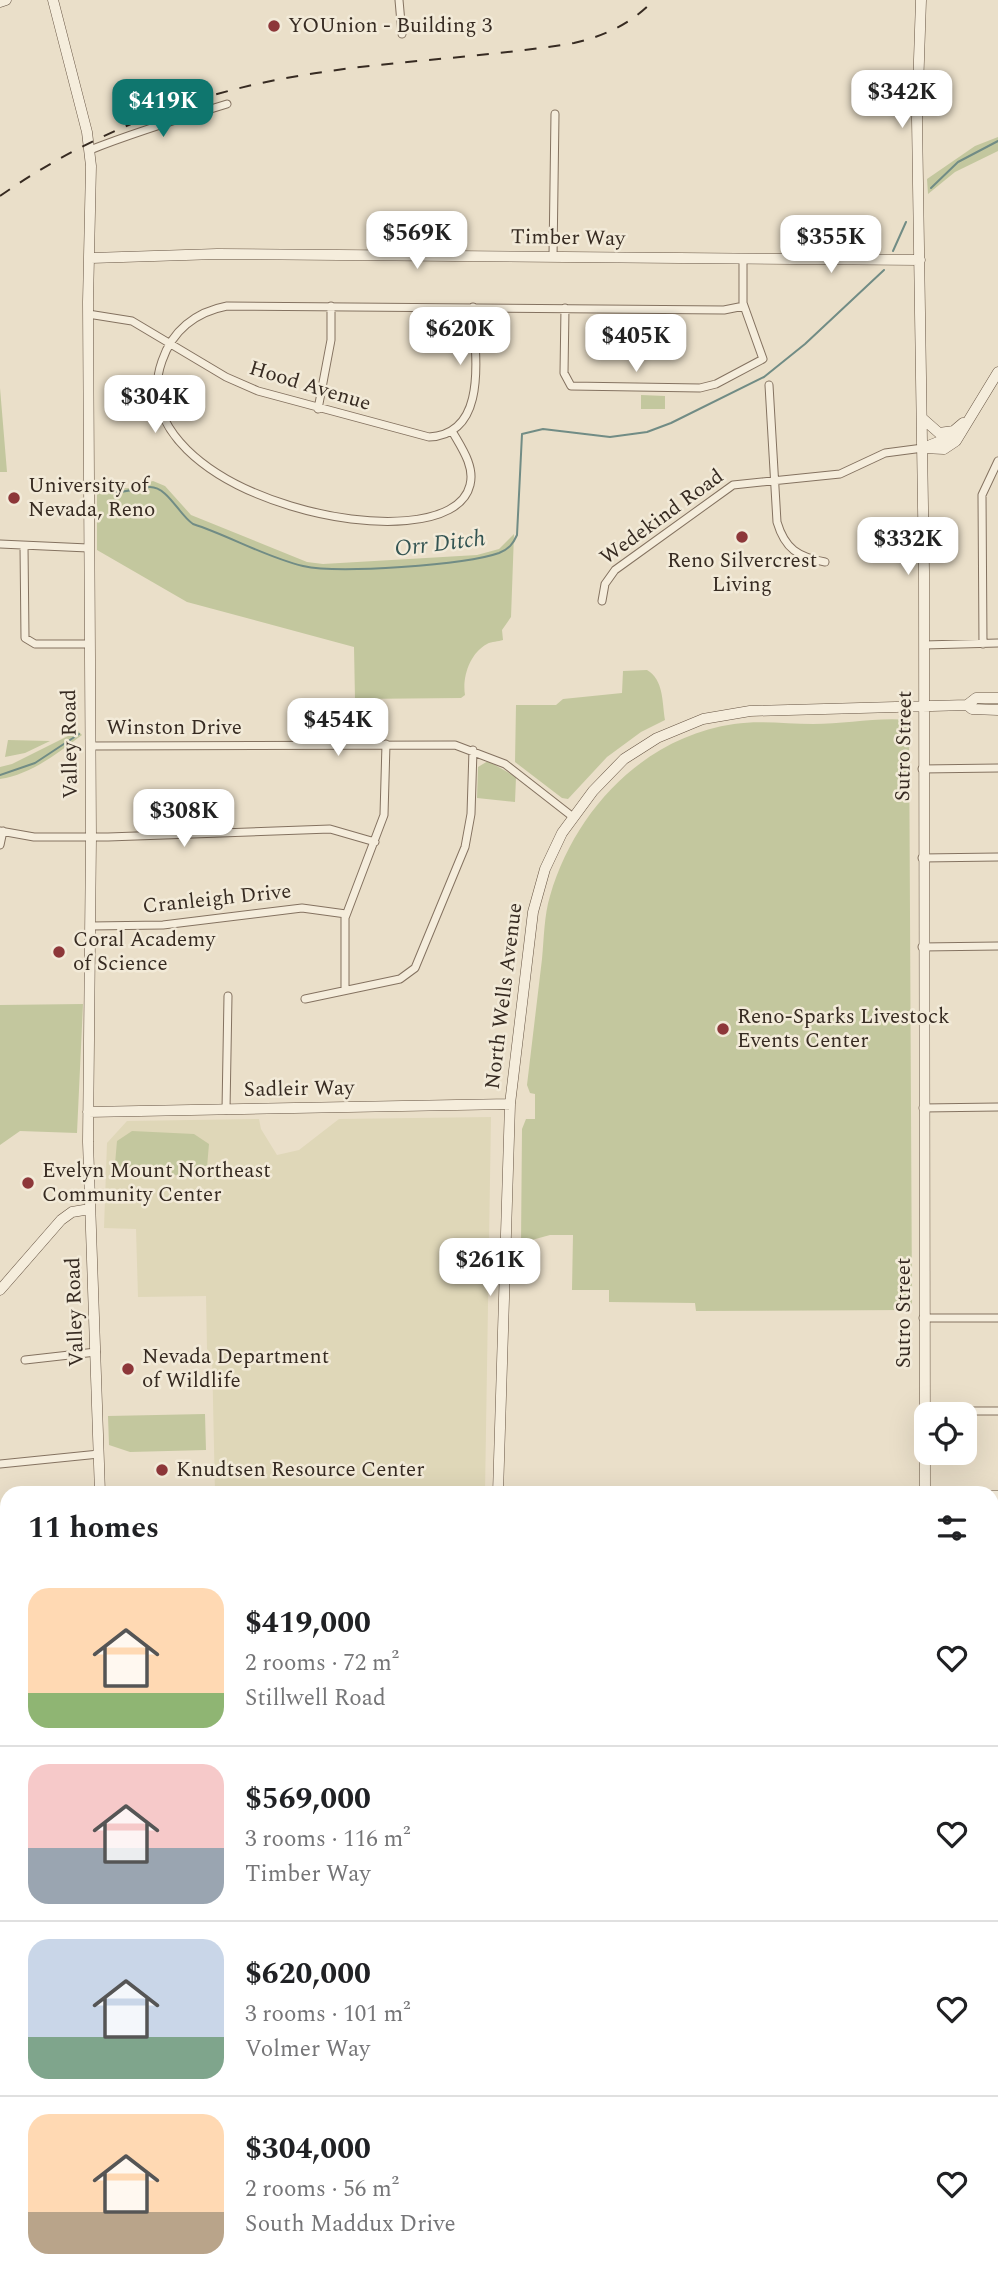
<!DOCTYPE html>
<html lang="en">
<head>
<meta charset="utf-8">
<style>
  :root { --surface:#fff; --page:#f6f6f6; --text:#202124; --muted:#757577; --line:#e0e0e0; --accent:#0f766e }
  body { margin:0; font-family:Spectral,serif; background:var(--page); color:var(--text); height:100vh; display:flex; flex-direction:column; font-size:26px; white-space:nowrap }
  * { box-sizing:border-box; margin:0 }
  p { font-size:23px; color:var(--muted) }
  .icon { flex:none; width:38px; height:38px; fill:none; stroke:currentColor; stroke-width:2; stroke-linecap:round; stroke-linejoin:round }
  .map { position:relative; flex:1; overflow:hidden }
  .sheet { position:absolute; left:0px; top:1486px; width:999px; height:800px; display:flex; flex-direction:column; background:var(--surface); border-radius:21px 21px 0 0; box-shadow:0 7px 28px #0002 }
  .sheet>* { flex:none }
  .fabs { position:absolute; left:914px; top:1402px; display:grid; gap:14px }
  .fabs a { display:grid; place-items:center; width:63px; height:63px; border-radius:14px; background:var(--surface); box-shadow:0 7px 28px #0002; font-size:35px }
  .price { position:absolute; translate:-50% -60px; padding:0 16px; border-radius:14px; background:#fff; color:#222; font-size:23px; line-height:46px; filter:drop-shadow(0 2px 4px #0008) }
  .price::after { content:''; position:absolute; left:50%; top:42px; width:21px; height:16px; margin-left:-10px; background:inherit; clip-path:polygon(0 0,100% 0,50% 100%) }
  .price.active { background:var(--accent); color:#fff }
  ul { padding:0; list-style:none }
  li { display:flex; align-items:center; gap:21px; height:175px; padding:0 28px }
  li+li { border-top:2px solid var(--line) }
  li span { display:grid; place-items:center; flex:none; width:196px; height:140px; border-radius:21px; color:#555 }
  li>.icon { margin-inline-start:auto }
  span .icon { width:84px; height:84px; fill:#fffc; stroke-width:1 }
  li b { font-size:30px }
  h2 { display:flex; justify-content:space-between; align-items:center; height:84px; padding:0 28px; font-size:30px }
  .map>svg:first-child { display:block }
  .farmland { fill:#dfd7b8 }
  .green { fill:#c3c79e }
  .lines { fill:none; stroke-linecap:round; stroke-linejoin:round }
  .stream { stroke:#718c85; stroke-width:2 }
  .street-casing { stroke:#847260; stroke-width:9 }
  .secondary-casing { stroke:#665443; stroke-width:11 }
  .highway-casing { stroke:#534133; stroke-width:14 }
  .street { stroke:#f5eddc; stroke-width:7 }
  .secondary { stroke:#f5eddc; stroke-width:10 }
  .highway { stroke:#cf9d65; stroke-width:12 }
  .rail { stroke:#372b22; stroke-width:2; stroke-dasharray:12 12; stroke-linecap:butt }
  .poi-dot { fill:#8d3739; stroke:#f2ead8; stroke-width:2.5 }
  .labels { text-anchor:middle; dominant-baseline:central; stroke-width:5; stroke-linejoin:round; paint-order:stroke }
  .poi-label { font-size:21px; fill:#372b22; stroke:#f2ead8; text-anchor:start }
  .street-label { font-size:21px; fill:#372b22; stroke:#f2ead8 }
  .water-label { font-size:23px; font-style:italic; fill:#335452; stroke:#f2ead8 }
</style>
</head>
<body>
<div class="map">
<svg width="998" height="2284" viewBox="0 0 998 2284">
  <rect width="100%" height="100%" fill="#eadfc9"/>
  <!-- farmland -->
  <path class="farmland" d="M491,1117l-6,376h-270l-3,-138 -5,-6 -1,-53 -68,1 -2,-68 -32,-1 3,-85 20,-22 132,-2 2,10 16,26 22,-5 40,-31z"/>
  <!-- green -->
  <path class="green" d="M998,137v14l-43,21 -27,22 -1,-15 48,-33z
    M0,388l7,84h-7z
    M641,395l24,1v13h-24z
    M153,481l12,5 26,29 116,47 16,2 154,-9 22,-6 15,-15 -3,83 -9,13 1,10c-5,2 -11,1 -16,4 -17,9 -25,33 -22,51l-4,3 -106,1 -1,-52 -167,-45 -90,-52v-62h33z
    M647,670c17,10 15,32 18,50l-24,12 -34,25 -39,42 -6,-1 -47,-36 1,-57h40l7,-6 59,-6 1,-22z
    M909,720l3,585 -5,5 -211,1 -1,-8 -86,-1v-12h-37l1,-55h-23l-29,8 1,-114 4,-10h9v-25l-5,-1 -3,-8c5,-42 10,-84 15,-126 2,-21 2,-43 8,-63 25,-86 94,-159 184,-172 26,-4 53,0 79,0 32,0 64,-7 96,-4z
    M78,731l4,4c-26,19 -50,39 -82,44v-12l12,-3z
    M8,740l42,1 -25,12 -20,4z
    M488,761l28,16 -1,25 -38,-4 1,-31z
    M83,1004l-6,129 -57,-2 -20,14v-140z
    M132,1131l62,3 15,10 -2,23 -15,9 -62,-3 -15,-9 2,-23z
    M205,1414l1,36 -76,2 -21,-7 -1,-29z"/>
  <g class="lines">
    <!-- stream -->
    <path class="stream" d="M931,188l27,-26 40,-21
      M893,251l13,-29
      M116,492c12,0 23,-5 34,-5 18,0 29,28 43,37 37,12 72,33 110,42 35,8 162,-1 196,-13 10,-4 14,-9 18,-18l5,-101 21,-5 67,8 37,-5 24,-9 93,-46 41,-33 79,-74
      M0,775l35,-12 44,-29"/>
    <!-- street casing -->
    <g class="street-casing">
      <path id="street" d="M399,0l3,34
        M90,150c45,-18 91,-32 137,-46
        M553,257l2,-143
        M565,308l-1,65 7,13 129,2 16,-4 47,-25 -20,-56v-44
        M88,314l44,7 94,56 32,14 171,46c62,-3 45,-88 44,-130
        M769,385l8,137c8,27 21,35 48,40
        M318,409l13,-69v-34
        M452,431c9,16 23,35 18,54 -20,85 -356,12 -308,-124 10,-30 33,-49 65,-55l497,4 20,-4
        M0,544l88,4
        M24,546l1,92 10,6h53
        M602,601l3,-17 10,-14 118,-85 107,-11 45,-21 38,-5
        M983,644l-1,-149 16,-34
        M924,645l74,-2
        M90,746l365,-1 50,19 68,53
        M922,769l76,-1
        M0,831l34,6h74l222,-8 45,13
        M0,845l3,-14
        M922,858l76,-1
        M91,926l72,-1 139,-17 44,6
        M922,947l76,-1
        M345,990v-72l39,-103 2,-71
        M305,999l95,-20 15,-11 50,-121 6,-33 2,-64
        M923,1108l75,-1
        M226,1110l2,-114
        M923,1318h75
        M25,1360l71,-8
        M924,1411h74
        M0,1464l99,-10
        M0,1565h7
        M0,1685l7,-2
        M0,1809l7,-1
        M992,1826h6
        M0,1934l7,-2
        M260,2278l1,6
        M411,2278v6
        M624,2278v6
        M745,2278v6
        M505,2284v-6"/>
    </g>
    <!-- secondary casing -->
    <g class="secondary-casing">
      <path id="secondary" d="M53,0l34,132 4,34 -3,136 3,535 -3,305 12,351
        M921,0l-4,119 7,452 1,922
        M0,2l6,-2
        M91,258l126,-4 703,6
        M922,418l17,15 15,-2
        M923,448l21,1 12,-8 42,-69
        M923,448l20,-8 20,-17
        M967,705l9,-7h22
        M88,1112l422,-8
        M0,1290l61,-70 11,-8 18,-3
        M498,1493l12,-389 23,-192 12,-43 17,-36 31,-42 31,-32 33,-21 46,-19 47,-8 217,-6 5,4 26,1
        M992,1496h6
        M992,1935h6
        M0,2058l7,-1
        M992,2128l6,-1
        M992,2275l6,9
        M111,2278v6
        M359,2284l22,-6
        M499,2284v-6
        M516,2284v-6"/>
    </g>
    <!-- highway casing -->
    <g class="highway-casing">
      <path id="highway" d="M992,1707h6
        M992,1717l6,1
        M0,1725l7,-2
        M992,1731h6
        M0,1740l7,-1"/>
    </g>
    <!-- street -->
    <use href="#street" class="street"/>
    <!-- secondary -->
    <use href="#secondary" class="secondary"/>
    <!-- highway -->
    <use href="#highway" class="highway"/>
    <!-- rail -->
    <path class="rail" d="M0,196c90,-63 196,-104 304,-121 89,-15 180,-17 270,-32 31,-7 58,-20 80,-43"/>
  </g>
  <!-- markers -->
  <g class="poi-dot">
    <circle cx="274" cy="26" r="7"/>
    <circle cx="14" cy="498" r="7"/>
    <circle cx="742" cy="537" r="7"/>
    <circle cx="59" cy="952" r="7"/>
    <circle cx="723" cy="1029" r="7"/>
    <circle cx="28" cy="1183" r="7"/>
    <circle cx="128" cy="1369" r="7"/>
    <circle cx="162" cy="1470" r="7"/>
  </g>
  <g class="labels">
    <!-- poi labels -->
    <g class="poi-label">
      <text x="288" y="26">YOUnion - Building 3</text>
      <text x="28" y="486">University of<tspan x="28" dy="24">Nevada, Reno</tspan></text>
      <text x="742" y="561" text-anchor="middle">Reno Silvercrest<tspan x="742" dy="24">Living</tspan></text>
      <text x="73" y="940">Coral Academy<tspan x="73" dy="24">of Science</tspan></text>
      <text x="737" y="1017">Reno-Sparks Livestock<tspan x="737" dy="24">Events Center</tspan></text>
      <text x="42" y="1171">Evelyn Mount Northeast<tspan x="42" dy="24">Community Center</tspan></text>
      <text x="142" y="1357">Nevada Department<tspan x="142" dy="24">of Wildlife</tspan></text>
      <text x="176" y="1470">Knudtsen Resource Center</text>
    </g>
    <!-- street labels -->
    <g class="street-label">
      <text transform="translate(568 238) rotate(1)">Timber Way</text>
      <text transform="translate(310 386) rotate(17)">Hood Avenue</text>
      <text transform="translate(662 517) rotate(-36)">Wedekind Road</text>
      <text x="174" y="728">Winston Drive</text>
      <text transform="translate(70 744) rotate(-91)">Valley Road</text>
      <text transform="translate(904 746) rotate(-89)">Sutro Street</text>
      <text transform="translate(217 899) rotate(-6)">Cranleigh Drive</text>
      <text transform="translate(504 996) rotate(-83)">North Wells Avenue</text>
      <text transform="translate(299 1089) rotate(-1)">Sadleir Way</text>
      <text transform="translate(75 1312) rotate(-92)">Valley Road</text>
      <text transform="translate(904 1313) rotate(-90)">Sutro Street</text>
    </g>
    <!-- water labels -->
    <g class="water-label">
      <text transform="translate(440 544) rotate(-7)">Orr Ditch</text>
    </g>
  </g>
</svg>
<div class="fabs">
<a><svg class="icon" aria-label="locate" viewBox="0 0 24 24"><circle cx="12" cy="12" r="6"/><path d="M12 2v4M12 18v4M2 12h4M18 12h4"/></svg></a>
</div>
<b class="price" style="left:902px;top:130px">$342K</b>
<b class="price active" style="left:163px;top:139px">$419K</b>
<b class="price" style="left:417px;top:271px">$569K</b>
<b class="price" style="left:831px;top:275px">$355K</b>
<b class="price" style="left:460px;top:367px">$620K</b>
<b class="price" style="left:636px;top:374px">$405K</b>
<b class="price" style="left:155px;top:435px">$304K</b>
<b class="price" style="left:908px;top:577px">$332K</b>
<b class="price" style="left:338px;top:758px">$454K</b>
<b class="price" style="left:184px;top:849px">$308K</b>
<b class="price" style="left:490px;top:1298px">$261K</b>
<section class="sheet">
<h2>11 homes<svg class="icon" aria-label="filters" viewBox="0 0 24 24"><path d="M4 7h16M4 17h16"/><circle cx="9" cy="7" r="2"/><circle cx="15" cy="17" r="2"/></svg></h2>
<ul>
<li><span style="background:linear-gradient(#ffd9b3 75%,#8fb573 0)"><svg class="icon" aria-label="home" viewBox="0 0 24 24"><path d="M3 11l9-7 9 7M6 9v11h12V9"/></svg></span><div><b>$419,000</b><p>2 rooms · 72 m²</p><p>Stillwell Road</p></div><svg class="icon" aria-label="heart" viewBox="0 0 24 24"><path d="M12 20l-8-8c-3-5 5-10 8-4 3-6 11-1 8 4z"/></svg></li>
<li><span style="background:linear-gradient(#f6c9c9 60%,#9aa5b1 0)"><svg class="icon" aria-label="home" viewBox="0 0 24 24"><path d="M3 11l9-7 9 7M6 9v11h12V9"/></svg></span><div><b>$569,000</b><p>3 rooms · 116 m²</p><p>Timber Way</p></div><svg class="icon" aria-label="heart" viewBox="0 0 24 24"><path d="M12 20l-8-8c-3-5 5-10 8-4 3-6 11-1 8 4z"/></svg></li>
<li><span style="background:linear-gradient(#c9d6e8 70%,#7fa58c 0)"><svg class="icon" aria-label="home" viewBox="0 0 24 24"><path d="M3 11l9-7 9 7M6 9v11h12V9"/></svg></span><div><b>$620,000</b><p>3 rooms · 101 m²</p><p>Volmer Way</p></div><svg class="icon" aria-label="heart" viewBox="0 0 24 24"><path d="M12 20l-8-8c-3-5 5-10 8-4 3-6 11-1 8 4z"/></svg></li>
<li><span style="background:linear-gradient(#ffd9b3 70%,#b9a48a 0)"><svg class="icon" aria-label="home" viewBox="0 0 24 24"><path d="M3 11l9-7 9 7M6 9v11h12V9"/></svg></span><div><b>$304,000</b><p>2 rooms · 56 m²</p><p>South Maddux Drive</p></div><svg class="icon" aria-label="heart" viewBox="0 0 24 24"><path d="M12 20l-8-8c-3-5 5-10 8-4 3-6 11-1 8 4z"/></svg></li>
</ul>
</section>
</div>
</body>
</html>
